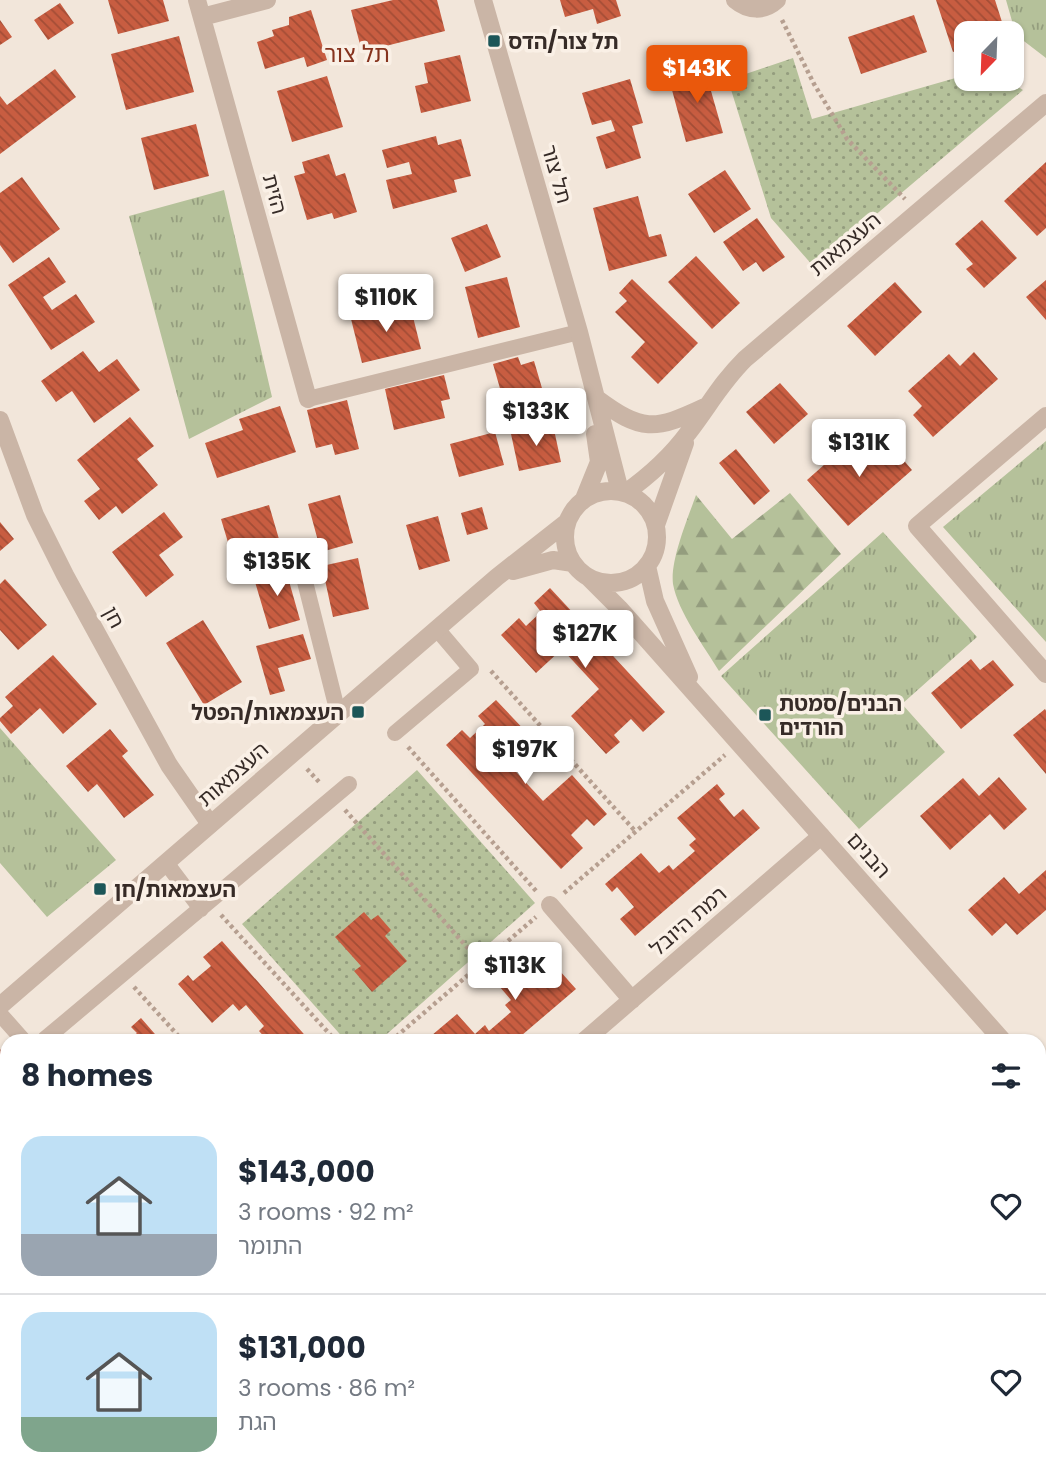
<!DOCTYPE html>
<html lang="en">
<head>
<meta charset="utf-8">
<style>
  :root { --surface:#fff; --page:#f6f6f7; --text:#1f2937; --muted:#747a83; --line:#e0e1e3; --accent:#ea580c }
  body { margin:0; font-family:Poppins,"Noto Sans Hebrew",sans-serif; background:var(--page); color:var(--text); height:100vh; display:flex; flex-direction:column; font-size:26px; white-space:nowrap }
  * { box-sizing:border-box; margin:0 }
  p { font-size:23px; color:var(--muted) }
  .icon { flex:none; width:38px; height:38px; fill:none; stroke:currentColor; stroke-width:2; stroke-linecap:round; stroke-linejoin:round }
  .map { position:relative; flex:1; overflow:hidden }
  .sheet { position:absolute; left:0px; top:1034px; width:1046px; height:450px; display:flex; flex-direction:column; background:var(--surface); border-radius:21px 21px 0 0; box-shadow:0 2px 5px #0004 }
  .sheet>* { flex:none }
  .needle { width:46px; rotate:203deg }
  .buttons { position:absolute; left:954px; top:21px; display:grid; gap:14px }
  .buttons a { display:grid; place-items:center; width:70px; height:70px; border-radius:14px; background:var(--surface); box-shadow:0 2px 5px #0004; font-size:35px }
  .price { position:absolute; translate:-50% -60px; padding:0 16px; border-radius:7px; background:#fff; color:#222; font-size:23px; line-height:46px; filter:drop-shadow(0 2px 4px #0008) }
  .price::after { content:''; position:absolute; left:50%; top:42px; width:21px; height:16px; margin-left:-10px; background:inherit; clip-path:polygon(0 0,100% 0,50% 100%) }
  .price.on { background:var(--accent); color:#fff }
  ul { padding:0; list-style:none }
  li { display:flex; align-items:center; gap:21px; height:175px; padding:0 21px }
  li+li { border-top:2px solid var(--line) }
  li span { display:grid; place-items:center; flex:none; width:196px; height:140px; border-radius:21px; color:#555 }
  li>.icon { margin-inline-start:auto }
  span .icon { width:84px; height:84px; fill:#fffc; stroke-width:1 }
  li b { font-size:30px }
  h2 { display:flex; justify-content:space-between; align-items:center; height:84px; padding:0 21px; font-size:30px }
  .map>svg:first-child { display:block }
  .grass { fill:url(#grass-tufts) }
  .forest { fill:url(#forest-firs) }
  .park { fill:url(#park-dots) }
  .building { fill:url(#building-back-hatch) }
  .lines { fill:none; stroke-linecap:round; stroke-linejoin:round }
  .path { stroke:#b69f90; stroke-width:4.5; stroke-dasharray:3.5 3.5; stroke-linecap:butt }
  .service { stroke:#cab5a6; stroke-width:16 }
  .minor { stroke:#cab5a6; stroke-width:18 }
  .tertiary { stroke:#cab5a6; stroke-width:18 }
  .poi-dot { fill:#1c5658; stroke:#faf0e6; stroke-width:2.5 }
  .labels { text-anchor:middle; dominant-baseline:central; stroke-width:7; stroke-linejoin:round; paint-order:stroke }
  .poi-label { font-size:21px; font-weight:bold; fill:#362b27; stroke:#faf0e6; text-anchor:start }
  .street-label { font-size:21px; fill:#362b27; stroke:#faf0e6 }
  .neighbourhood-label { font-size:23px; fill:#86331e; stroke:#faf0e6 }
</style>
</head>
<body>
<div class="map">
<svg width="1046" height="1483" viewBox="0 0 1046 1483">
  <defs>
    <pattern id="grass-tufts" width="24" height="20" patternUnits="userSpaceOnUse" patternTransform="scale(1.75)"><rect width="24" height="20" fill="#b5c19a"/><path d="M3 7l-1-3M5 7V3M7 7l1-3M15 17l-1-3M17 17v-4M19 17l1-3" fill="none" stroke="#949d7e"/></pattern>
    <pattern id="forest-firs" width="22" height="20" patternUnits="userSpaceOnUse" patternTransform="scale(1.75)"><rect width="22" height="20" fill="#b5c19a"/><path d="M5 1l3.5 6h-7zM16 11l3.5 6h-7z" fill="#949d7e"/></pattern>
    <pattern id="park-dots" width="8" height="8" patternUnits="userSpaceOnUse" patternTransform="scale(1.75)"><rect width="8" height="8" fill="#b5c19a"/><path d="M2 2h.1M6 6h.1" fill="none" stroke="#949d7e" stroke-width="1.8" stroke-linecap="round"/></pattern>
    <pattern id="building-back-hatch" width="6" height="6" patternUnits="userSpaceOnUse" patternTransform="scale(1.75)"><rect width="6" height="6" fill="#c85d41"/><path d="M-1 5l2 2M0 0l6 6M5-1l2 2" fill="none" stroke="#a34d36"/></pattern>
  </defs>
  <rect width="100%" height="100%" fill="#f2e6da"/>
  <!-- grass -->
  <path class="grass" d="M1006,0h40v58l-30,-23z
    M224,190l48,207 -83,42 -60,-223z
    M1046,441v201l-103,-115z
    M883,532l94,105 -75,67 43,48 -86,77 -138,-153z
    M0,728l116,132 -69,57 -47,-54z"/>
  <!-- forest -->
  <path class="forest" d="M790,493l51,61 -122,117c-15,-25 -41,-59 -46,-87 -3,-24 15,-66 23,-89l36,44z"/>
  <!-- park -->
  <path class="park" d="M793,58l19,61 154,-44v4h39l18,11 -209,177 -43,-49 -43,-138z
    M417,770l118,133 -156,138h-33l-104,-117z"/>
  <!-- building -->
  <path class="building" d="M108,0h55l6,21 -51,13z
    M393,0h44l8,31 -83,21 -11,-42z
    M560,0h56l5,16 -24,8 -4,-15 -28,8z
    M936,0h59l7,22 -29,9v2h-7v15l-13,4z
    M60,3l14,20 -26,17 -14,-20z
    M311,10l16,50 -20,7 -3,-10 -39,12 -8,-27 17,-6 -2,-6 17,-5v-8z
    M914,15l13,37 -66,22 -13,-37z
    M0,20l12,17 -12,8z
    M179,36l15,56 -68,18 -15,-56z
    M460,55l11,46 -50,12 -6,-27 13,-3 -4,-20z
    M703,63l20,70 -37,9 -14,-52 11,-2 -5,-18z
    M55,69l21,28 -76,57v-58l7,9z
    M327,76l16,51 -51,15 -15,-51z
    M630,79l13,44 -11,3 9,32 -35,11 -10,-32 19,-6 -4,-11 -19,5 -10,-32z
    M196,124l13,52 -55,14 -13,-52z
    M436,136l2,9 23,-6 10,37 -17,4 3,12 -64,17 -7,-29 26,-6 -3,-12 -22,6 -5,-18z
    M329,154l7,22 9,-3 12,39 -23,7 -2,-6 -25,7 -13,-44 11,-3 -3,-11z
    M1046,162v66l-9,8 -33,-35z
    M725,170l26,39 -37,24 -26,-39z
    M22,177l38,52 -47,34 -13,-18v-52z
    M638,196l11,41 12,-3 6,22 -58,15 -16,-63z
    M757,218l28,39 -22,15 -7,-10 -13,9 -20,-29z
    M982,220l35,38 -33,30 -18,-19 7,-5 -18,-20z
    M487,224l14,33 -36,15 -14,-34z
    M696,256l44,47 -28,26 -44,-47z
    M49,257l17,25 -23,15 9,13 24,-16 19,28 -44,28 -43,-65z
    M507,277l13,50 -42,11 -13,-51z
    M632,279l66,64 -40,41 -27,-27 14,-15 -30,-30 12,-11 -8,-8z
    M1046,280v40l-20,-23z
    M895,282l27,30 -47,44 -28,-30z
    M410,305l11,44 -59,14 -11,-44z
    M83,351l16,21 18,-13 23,31 -46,33 -22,-32 -16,11 -15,-21z
    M974,352l24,27 -65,58 -20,-22 9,-9 -14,-15 41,-37 11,12z
    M518,357l3,8 13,-4 10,34 -39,11 -12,-42z
    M444,375l6,24 -9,2 4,17 -51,12 -9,-41z
    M780,383l28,31 -34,30 -28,-32z
    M347,400l12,49 -24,6 -3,-11 -16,4 -9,-38z
    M280,406l16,46 -79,26 -12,-35 38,-13 -4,-11z
    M130,417l24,29 -17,13 21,26 -36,29 -6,-8 -17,14 -15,-19 16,-12 -23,-29z
    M553,425l8,37 -42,9 -8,-37z
    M495,432l9,33 -45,12 -9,-33z
    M882,435l30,35 -64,56 -41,-46 35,-31 11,11z
    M736,449l34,42 -16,14 -35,-42z
    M340,495l13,48 -32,9 -13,-48z
    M269,505l12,41 -48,13 -12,-40z
    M482,507l6,22 -21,6 -6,-22z
    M164,512l19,25 -24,18 15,20 -28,22 -34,-45z
    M438,516l12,45 -31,9 -13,-45z
    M0,522l14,17 -14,12z
    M358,558l11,51 -36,8 -11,-51z
    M285,567l15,53 -31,9 -16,-54z
    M5,579l42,46 -29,25 -18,-20v-46z
    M550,588l115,124 -22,20 -12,-13 -17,16 6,7 -14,12 -35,-38 28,-27 -37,-40 -26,24 -35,-38 18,-17 7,8 15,-14 -7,-9z
    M203,620l39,62 -38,23 -38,-62z
    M303,634l8,25 -33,9 7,23 -15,4 -14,-49z
    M53,655l44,49 -34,30 -23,-26 -29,26 -11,-13v-3l13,-12 -8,-9z
    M971,659l9,11 13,-10 21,25 -53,44 -30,-36z
    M496,700l35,37 -25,24 37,40 29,-26 35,39 -13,12 -7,-7 -16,16 12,13 -22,21 -115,-124 16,-15 8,8 15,-14 -7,-8z
    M1045,709l1,2v63l-33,-39z
    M110,729l18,22 -6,5 32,39 -30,23 -27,-34 -9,8 -22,-26z
    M999,777l28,32 -23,21 -14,-16 -40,36 -30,-34 43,-38 16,18z
    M717,784l8,10 -6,5 15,18 9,-8 17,19 -125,108 -15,-17 14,-12 -17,-20 -5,5 -7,-8 36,-31 18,20 10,-8 4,5 22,-19 -6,-6 7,-6 -19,-21z
    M1046,870v40l-29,25 -11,-12 -14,13 -24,-26 36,-33 15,17z
    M364,912l7,8 7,-5 13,15 -6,6 22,25 -35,31 -18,-21 7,-5 -26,-29z
    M222,941l88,100h-42l-9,-10 5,-5 -18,-21 -7,6 -6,-7 -21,19 -34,-39 10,-9 5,6 18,-15 -8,-9z
    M532,945l9,10 -6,5 15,18 9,-8 17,19 -61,52h-90l32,-27 18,20 10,-9 4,6 22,-19 -6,-7 6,-5 -18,-21z
    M141,1018l20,23h-33l9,-8 -6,-6z
    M7,1044v86l-7,-8v-72z
    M0,1265l7,8v86l-7,-7z"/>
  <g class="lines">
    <!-- path -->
    <path class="path" d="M782,20l32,64 33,55 58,60
      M491,671l145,161
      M408,747l129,145
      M307,769l13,14
      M345,810l137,154
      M564,893l161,-138
      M221,915l115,126
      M134,987l49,54
      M391,1041l145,-124"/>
    <!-- service -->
    <path class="service" d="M308,399l271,-67
      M296,546l42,167
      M395,733l76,-64 -34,-40
      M167,864l34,45
      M0,1014l24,27
      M45,1039l304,-255
      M0,1371l7,8"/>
    <!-- minor -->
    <path class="minor" d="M197,0l111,399
      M735,0c13,11 29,12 42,0
      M202,17l65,-17
      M1046,416l-129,110 129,148
      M0,420l35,95 30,60 104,190 41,59
      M550,905l82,95
      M584,1041l237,-205
      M353,1483l7,-6
      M733,1483l4,-6"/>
    <!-- tertiary -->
    <path class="tertiary" d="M483,0l96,332 41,159
      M596,398c46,34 58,33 109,9
      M565 537a46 46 0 1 1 92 0a46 46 0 1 1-92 0Z
      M625,493c24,-17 46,-37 63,-60 21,-27 32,-49 57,-74l301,-256
      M584,499l15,-37 -4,-28
      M656,525l29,-82
      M647,566l8,35 34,76
      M513,571l40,-11 20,3
      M587,576l32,32 384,433
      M0,1006l497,-429 70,-55
      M1040,1082l6,7"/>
  </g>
  <!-- markers -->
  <g class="poi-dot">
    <rect x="487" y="34" width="14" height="14" rx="3.5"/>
    <rect x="351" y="705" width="14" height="14" rx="3.5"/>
    <rect x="758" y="708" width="14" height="14" rx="3.5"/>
    <rect x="93" y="882" width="14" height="14" rx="3.5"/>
  </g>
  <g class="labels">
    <!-- poi labels -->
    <g class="poi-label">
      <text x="508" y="41">תל צור/הדס</text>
      <text x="779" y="703">הבנים/סמטת<tspan x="779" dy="24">הורדים</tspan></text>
      <text x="344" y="712" text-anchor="end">העצמאות/הפטל</text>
      <text x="114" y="889">העצמאות/חן</text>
    </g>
    <!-- street labels -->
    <g class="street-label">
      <text transform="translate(557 174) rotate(74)">תל צור</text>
      <text transform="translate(275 194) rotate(75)">הזית</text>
      <text transform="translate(845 244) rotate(-40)">העצמאות</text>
      <text transform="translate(114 617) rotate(62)">חן</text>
      <text transform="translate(233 774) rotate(-41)">העצמאות</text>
      <text transform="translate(869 855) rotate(48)">הבנים</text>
      <text transform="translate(688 921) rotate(-41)">רמת היובל</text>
    </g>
    <!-- neighbourhood labels -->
    <g class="neighbourhood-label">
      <text x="357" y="54">תל צור</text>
    </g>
  </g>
</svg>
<div class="buttons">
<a><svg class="needle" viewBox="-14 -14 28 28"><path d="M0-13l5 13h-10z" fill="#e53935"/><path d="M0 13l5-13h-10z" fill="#747a83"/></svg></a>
</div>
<b class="price on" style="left:697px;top:105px">$143K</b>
<b class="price" style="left:386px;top:334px">$110K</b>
<b class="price" style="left:536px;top:448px">$133K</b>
<b class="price" style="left:859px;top:479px">$131K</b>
<b class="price" style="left:277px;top:598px">$135K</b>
<b class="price" style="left:585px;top:670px">$127K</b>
<b class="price" style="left:525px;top:786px">$197K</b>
<b class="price" style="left:515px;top:1002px">$113K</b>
<section class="sheet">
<h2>8 homes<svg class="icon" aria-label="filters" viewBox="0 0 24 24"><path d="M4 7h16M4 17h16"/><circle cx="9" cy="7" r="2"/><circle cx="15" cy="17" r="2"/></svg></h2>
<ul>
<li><span style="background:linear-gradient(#bfe0f5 70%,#9aa5b1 0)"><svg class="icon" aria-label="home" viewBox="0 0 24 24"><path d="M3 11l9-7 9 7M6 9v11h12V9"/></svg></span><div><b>$143,000</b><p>3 rooms · 92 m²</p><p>התומר</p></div><svg class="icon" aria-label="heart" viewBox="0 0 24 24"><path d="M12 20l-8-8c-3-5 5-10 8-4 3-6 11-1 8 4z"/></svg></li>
<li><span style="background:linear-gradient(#bfe0f5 75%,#7fa58c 0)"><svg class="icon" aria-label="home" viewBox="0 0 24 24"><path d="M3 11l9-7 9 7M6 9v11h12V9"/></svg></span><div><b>$131,000</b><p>3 rooms · 86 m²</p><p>הגת</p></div><svg class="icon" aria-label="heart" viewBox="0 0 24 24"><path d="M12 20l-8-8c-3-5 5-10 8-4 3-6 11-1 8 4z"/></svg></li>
</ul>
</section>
</div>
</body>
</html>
